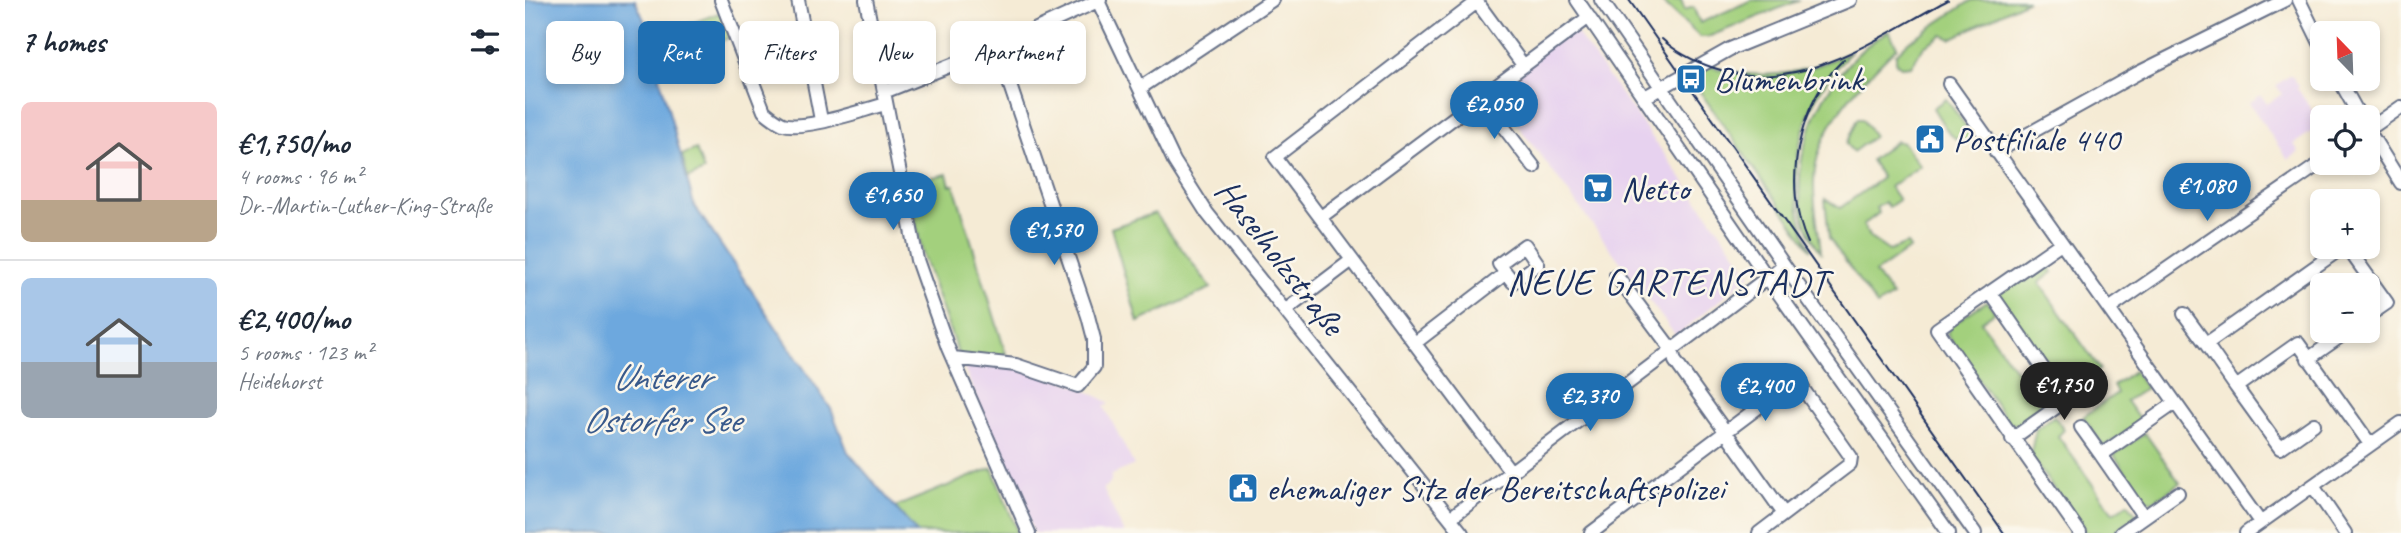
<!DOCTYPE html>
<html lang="en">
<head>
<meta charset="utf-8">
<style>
  :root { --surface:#fff; --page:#f6f6f7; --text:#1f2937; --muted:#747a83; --line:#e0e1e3; --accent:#1f6fb2 }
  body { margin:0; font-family:Caveat,sans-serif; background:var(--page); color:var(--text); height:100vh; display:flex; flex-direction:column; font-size:26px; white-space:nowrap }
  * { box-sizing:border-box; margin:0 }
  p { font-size:23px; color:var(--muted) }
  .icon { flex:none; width:38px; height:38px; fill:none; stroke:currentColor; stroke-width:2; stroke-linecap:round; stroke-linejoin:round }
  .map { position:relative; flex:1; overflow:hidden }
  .panel { display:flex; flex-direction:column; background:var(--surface); width:525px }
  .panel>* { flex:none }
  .guide { position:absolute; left:21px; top:21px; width:665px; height:63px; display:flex; gap:14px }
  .needle { width:46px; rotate:337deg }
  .buttons { position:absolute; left:1785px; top:21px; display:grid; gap:14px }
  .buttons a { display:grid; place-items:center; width:70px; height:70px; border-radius:10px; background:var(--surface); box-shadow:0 4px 10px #0003; font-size:35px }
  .price { position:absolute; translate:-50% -60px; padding:0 16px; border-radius:24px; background:var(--accent); color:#fff; font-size:23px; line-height:46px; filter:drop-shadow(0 2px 4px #0008) }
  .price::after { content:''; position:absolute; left:50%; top:42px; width:21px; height:16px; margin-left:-10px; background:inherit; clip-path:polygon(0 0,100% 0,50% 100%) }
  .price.selected { background:#222; color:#fff }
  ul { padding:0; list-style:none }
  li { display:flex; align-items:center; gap:21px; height:175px; padding:0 21px }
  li+li { border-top:2px solid var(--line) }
  li span { display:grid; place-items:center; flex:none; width:196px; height:140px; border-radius:10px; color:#555 }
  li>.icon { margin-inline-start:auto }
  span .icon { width:84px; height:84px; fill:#fffc; stroke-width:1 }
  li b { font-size:30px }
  h2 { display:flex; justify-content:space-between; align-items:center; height:84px; padding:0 21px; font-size:30px }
  .tag { padding:0 24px; border-radius:10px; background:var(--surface); box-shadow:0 4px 10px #0003; font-size:24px; line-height:63px }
  .tag.selected { background:var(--accent); color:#fff }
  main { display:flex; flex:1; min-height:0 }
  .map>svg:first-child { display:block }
  .built { fill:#e7d2ef }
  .green { fill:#a3d07d; stroke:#5f806e; stroke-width:2 }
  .water { fill:#6da8de; stroke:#446c9e; stroke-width:2 }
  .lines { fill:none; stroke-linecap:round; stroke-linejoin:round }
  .minor-casing { stroke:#677188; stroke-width:16 }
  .minor { stroke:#fff; stroke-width:12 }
  .tram { stroke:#1b2f5e; stroke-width:2 }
  .labels { text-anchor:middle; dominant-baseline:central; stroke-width:5; stroke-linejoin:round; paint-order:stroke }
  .poi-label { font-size:35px; fill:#1b2f5e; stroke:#fbf7ec; text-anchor:start }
  .street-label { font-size:35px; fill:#1b2f5e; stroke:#fbf7ec }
  .neighbourhood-label { font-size:37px; letter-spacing:2px; fill:#1b2f5e; stroke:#fbf7ec }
  .water-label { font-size:37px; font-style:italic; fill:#38598b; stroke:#fbf7ec }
</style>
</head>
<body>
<main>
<section class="panel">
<h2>7 homes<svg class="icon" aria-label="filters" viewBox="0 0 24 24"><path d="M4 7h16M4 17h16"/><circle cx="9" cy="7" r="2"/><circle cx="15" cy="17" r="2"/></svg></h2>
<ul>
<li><span style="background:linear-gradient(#f6c9c9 70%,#b9a48a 0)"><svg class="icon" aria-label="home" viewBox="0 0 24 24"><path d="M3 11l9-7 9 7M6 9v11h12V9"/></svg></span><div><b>€1,750/mo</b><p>4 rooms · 96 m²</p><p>Dr.-Martin-Luther-King-Straße</p></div></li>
<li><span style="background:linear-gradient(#a9c7e8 60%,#9aa5b1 0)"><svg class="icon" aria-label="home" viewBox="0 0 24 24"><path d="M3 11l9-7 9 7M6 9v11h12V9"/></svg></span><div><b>€2,400/mo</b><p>5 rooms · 123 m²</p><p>Heidehorst</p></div></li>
</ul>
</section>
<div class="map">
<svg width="1876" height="533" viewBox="0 0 1876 533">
  <rect width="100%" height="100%" fill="#fbf7ec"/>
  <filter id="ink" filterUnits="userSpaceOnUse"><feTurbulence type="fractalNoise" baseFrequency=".0143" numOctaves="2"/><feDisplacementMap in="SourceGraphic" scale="14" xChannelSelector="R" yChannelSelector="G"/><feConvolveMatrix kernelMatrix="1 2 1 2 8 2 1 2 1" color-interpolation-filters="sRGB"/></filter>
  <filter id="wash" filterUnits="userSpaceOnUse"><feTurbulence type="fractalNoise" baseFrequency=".00686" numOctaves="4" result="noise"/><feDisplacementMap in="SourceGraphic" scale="28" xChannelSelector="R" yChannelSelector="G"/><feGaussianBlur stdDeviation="1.57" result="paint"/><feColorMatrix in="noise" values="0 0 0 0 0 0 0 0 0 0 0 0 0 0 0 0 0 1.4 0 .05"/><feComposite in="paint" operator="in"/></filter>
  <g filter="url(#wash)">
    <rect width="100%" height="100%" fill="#f5ebd5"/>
    <!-- built -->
    <path class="built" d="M1048,28l178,246 -75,62 -187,-249z
      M1766,75l8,11 -2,2 23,34h2v15l-4,3 -7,-8 -17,12 5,8 -11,8 -39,-57 12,-8 6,9 15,-10 -6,-9z
      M435,359l56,6 62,21 32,17 -6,3 30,59 -22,10 -2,9 -7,4 21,45h-90z"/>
    <!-- green -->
    <path class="green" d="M1135,0h21l4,10 8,-3 7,16 52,-23h48l-92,37h-8z
      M1447,0h56l-77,39 -8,-4 -19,11 -13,20 -10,1 -5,-4v-9l11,-11z
      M199,11l10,25 -62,25 -9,-27z
      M1364,31l8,16c-36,35 -82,80 -83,135 -1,23 5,48 7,70 -52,-68 -1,-185 68,-221z
      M1327,51c-54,51 -71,131 -41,199l-124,-177 16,-9c54,19 98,12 149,-13z
      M1421,99l33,45c-31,-2 -31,-13 -46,-36z
      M1332,119h5l12,17 -21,16 -7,-8z
      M1371,141l7,2 17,23 -30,21 9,13 -10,7 -4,-5 -9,6 3,5 -16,12 7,13 19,13 18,-7 3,4 -35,25 17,23 -15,10 -48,-68 -4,-39 15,9 42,-30 -11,-18z
      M171,149l8,22 -16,7 -6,-23z
      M422,174l3,11h4l55,179 -49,-5 -37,-103 -16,-73z
      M630,213l56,75 -73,34 -27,-94z
      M1520,261l8,11 -14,11 61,86 -26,18 -14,-2 -62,-91z
      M1462,301l8,11 -14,10 56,78 14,-9 7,9 -37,26 -12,-3 -62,-89 3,-8z
      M1609,371l12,17 -20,13 15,21 -37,25 -21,-30 34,-24 -4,-7z
      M1529,416l10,14 -6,6 55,77 15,-10 9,12 -25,18h-26l-56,-77 6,-27z
      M1620,433l35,50 -26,18 -10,-1 -30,-45z
      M467,468l26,65h-101l-22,-26z"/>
    <!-- water -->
    <path class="water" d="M0,0h110l10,22 49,183 137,204 17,43 69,81h-392z"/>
  </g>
  <g filter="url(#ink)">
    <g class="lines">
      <!-- minor casing -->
      <g class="minor-casing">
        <path id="minor" d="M196,0l43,111c6,5 12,10 19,13 22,7 79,-14 103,-20
          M273,0l23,120
          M341,0l51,260 31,88 81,185
          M1052,0l190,277 182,256
          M1076,0l183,265 191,268
          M1774,0l23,47
          M573,1l76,160 33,52 255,320
          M1814,79l21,38
          M1424,84l311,438
          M615,88l132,-88
          M359,92l113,-45 103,-47
          M955,96l54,71
          M1120,97l85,-48 120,-49
          M1843,130l33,53
          M1843,130l33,-23
          M1471,152l142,-79 147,-73
          M796,217l268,-200
          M1536,243l-124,86 143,204
          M1818,247l-137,97 30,43 62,-44 72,101
          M1822,247l40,56 -19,13
          M1091,275l56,75 3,11 109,153
          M1465,292l75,108
          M1584,309l213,-147
          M761,310l66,-50
          M1659,314l22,30
          M890,343l91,-70 7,9 25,-18 -13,-19 -26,19 7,9
          M428,358l63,7 62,21 16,-19v-28l-6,-23 -91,-269
          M1783,359l40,-28
          M1711,387l44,61 34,-24
          M1556,427l20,28
          M1487,439l85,-61
          M986,472l-236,-315 202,-155 46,63
          M1788,486l32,47
          M1619,517l-43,-62 74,-52
          M925,518l334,-253
          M1066,533l205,-154 55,78 -1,7 -91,69
          M1596,533l57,-40
          M1721,533l155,-110"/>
      </g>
      <!-- minor -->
      <use href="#minor" class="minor"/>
      <!-- tram -->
      <path class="tram" d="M1104,0l375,533
        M1137,39c14,13 34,23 52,29 85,29 162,-30 234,-68
        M1283,243c-27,-57 -10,-141 36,-184"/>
    </g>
  </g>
  <!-- icons -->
  <defs>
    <g id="bus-square" transform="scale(1.575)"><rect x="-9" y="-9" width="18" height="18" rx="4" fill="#1f6fb2" stroke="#fbf7ec"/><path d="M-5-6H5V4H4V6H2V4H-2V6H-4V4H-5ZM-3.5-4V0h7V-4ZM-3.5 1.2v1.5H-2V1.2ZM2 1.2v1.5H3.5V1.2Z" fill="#fff"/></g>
    <g id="civic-square" transform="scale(1.575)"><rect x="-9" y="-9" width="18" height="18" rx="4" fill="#1f6fb2" stroke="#fbf7ec"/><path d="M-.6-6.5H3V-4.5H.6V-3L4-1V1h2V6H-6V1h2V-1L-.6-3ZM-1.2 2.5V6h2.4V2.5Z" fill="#fff"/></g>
    <g id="supermarket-square" transform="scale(1.575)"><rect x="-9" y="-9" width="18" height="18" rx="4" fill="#1f6fb2" stroke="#fbf7ec"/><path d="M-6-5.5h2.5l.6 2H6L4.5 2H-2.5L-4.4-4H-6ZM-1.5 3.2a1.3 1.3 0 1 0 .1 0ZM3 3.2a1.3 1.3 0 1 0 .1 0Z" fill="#fff"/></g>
  </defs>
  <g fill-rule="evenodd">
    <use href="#bus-square" x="1166" y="79"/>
    <use href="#civic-square" x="1405" y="139"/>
    <use href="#supermarket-square" x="1073" y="188"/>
    <use href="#civic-square" x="718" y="488"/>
  </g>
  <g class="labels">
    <!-- poi labels -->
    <g class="poi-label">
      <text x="1189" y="79">Blumenbrink</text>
      <text x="1428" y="139">Postfiliale 440</text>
      <text x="1096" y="188">Netto</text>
      <text x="741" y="488">ehemaliger Sitz der Bereitschaftspolizei</text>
    </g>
    <!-- street labels -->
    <g class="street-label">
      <text transform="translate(755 257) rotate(52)">Haselholzstraße</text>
    </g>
    <!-- neighbourhood labels -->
    <g class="neighbourhood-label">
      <text x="1143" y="281">NEUE GARTENSTADT</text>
    </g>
    <!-- water labels -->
    <g class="water-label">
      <text x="136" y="376">Unterer<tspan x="136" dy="43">Ostorfer See</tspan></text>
    </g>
  </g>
</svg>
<div class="buttons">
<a><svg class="needle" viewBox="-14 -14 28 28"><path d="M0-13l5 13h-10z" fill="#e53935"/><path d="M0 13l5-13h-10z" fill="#747a83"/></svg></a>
<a><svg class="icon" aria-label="locate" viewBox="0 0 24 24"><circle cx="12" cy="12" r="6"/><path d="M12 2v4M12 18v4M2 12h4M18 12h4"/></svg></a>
<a>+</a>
<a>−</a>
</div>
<b class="price" style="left:969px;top:141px">€2,050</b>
<b class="price" style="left:1682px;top:223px">€1,080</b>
<b class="price" style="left:368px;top:232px">€1,650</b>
<b class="price" style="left:529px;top:267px">€1,570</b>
<b class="price selected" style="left:1539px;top:422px">€1,750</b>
<b class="price" style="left:1240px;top:423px">€2,400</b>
<b class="price" style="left:1065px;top:433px">€2,370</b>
<div class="guide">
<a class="tag">Buy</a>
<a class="tag selected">Rent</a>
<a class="tag">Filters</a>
<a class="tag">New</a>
<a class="tag">Apartment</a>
</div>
</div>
</main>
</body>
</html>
